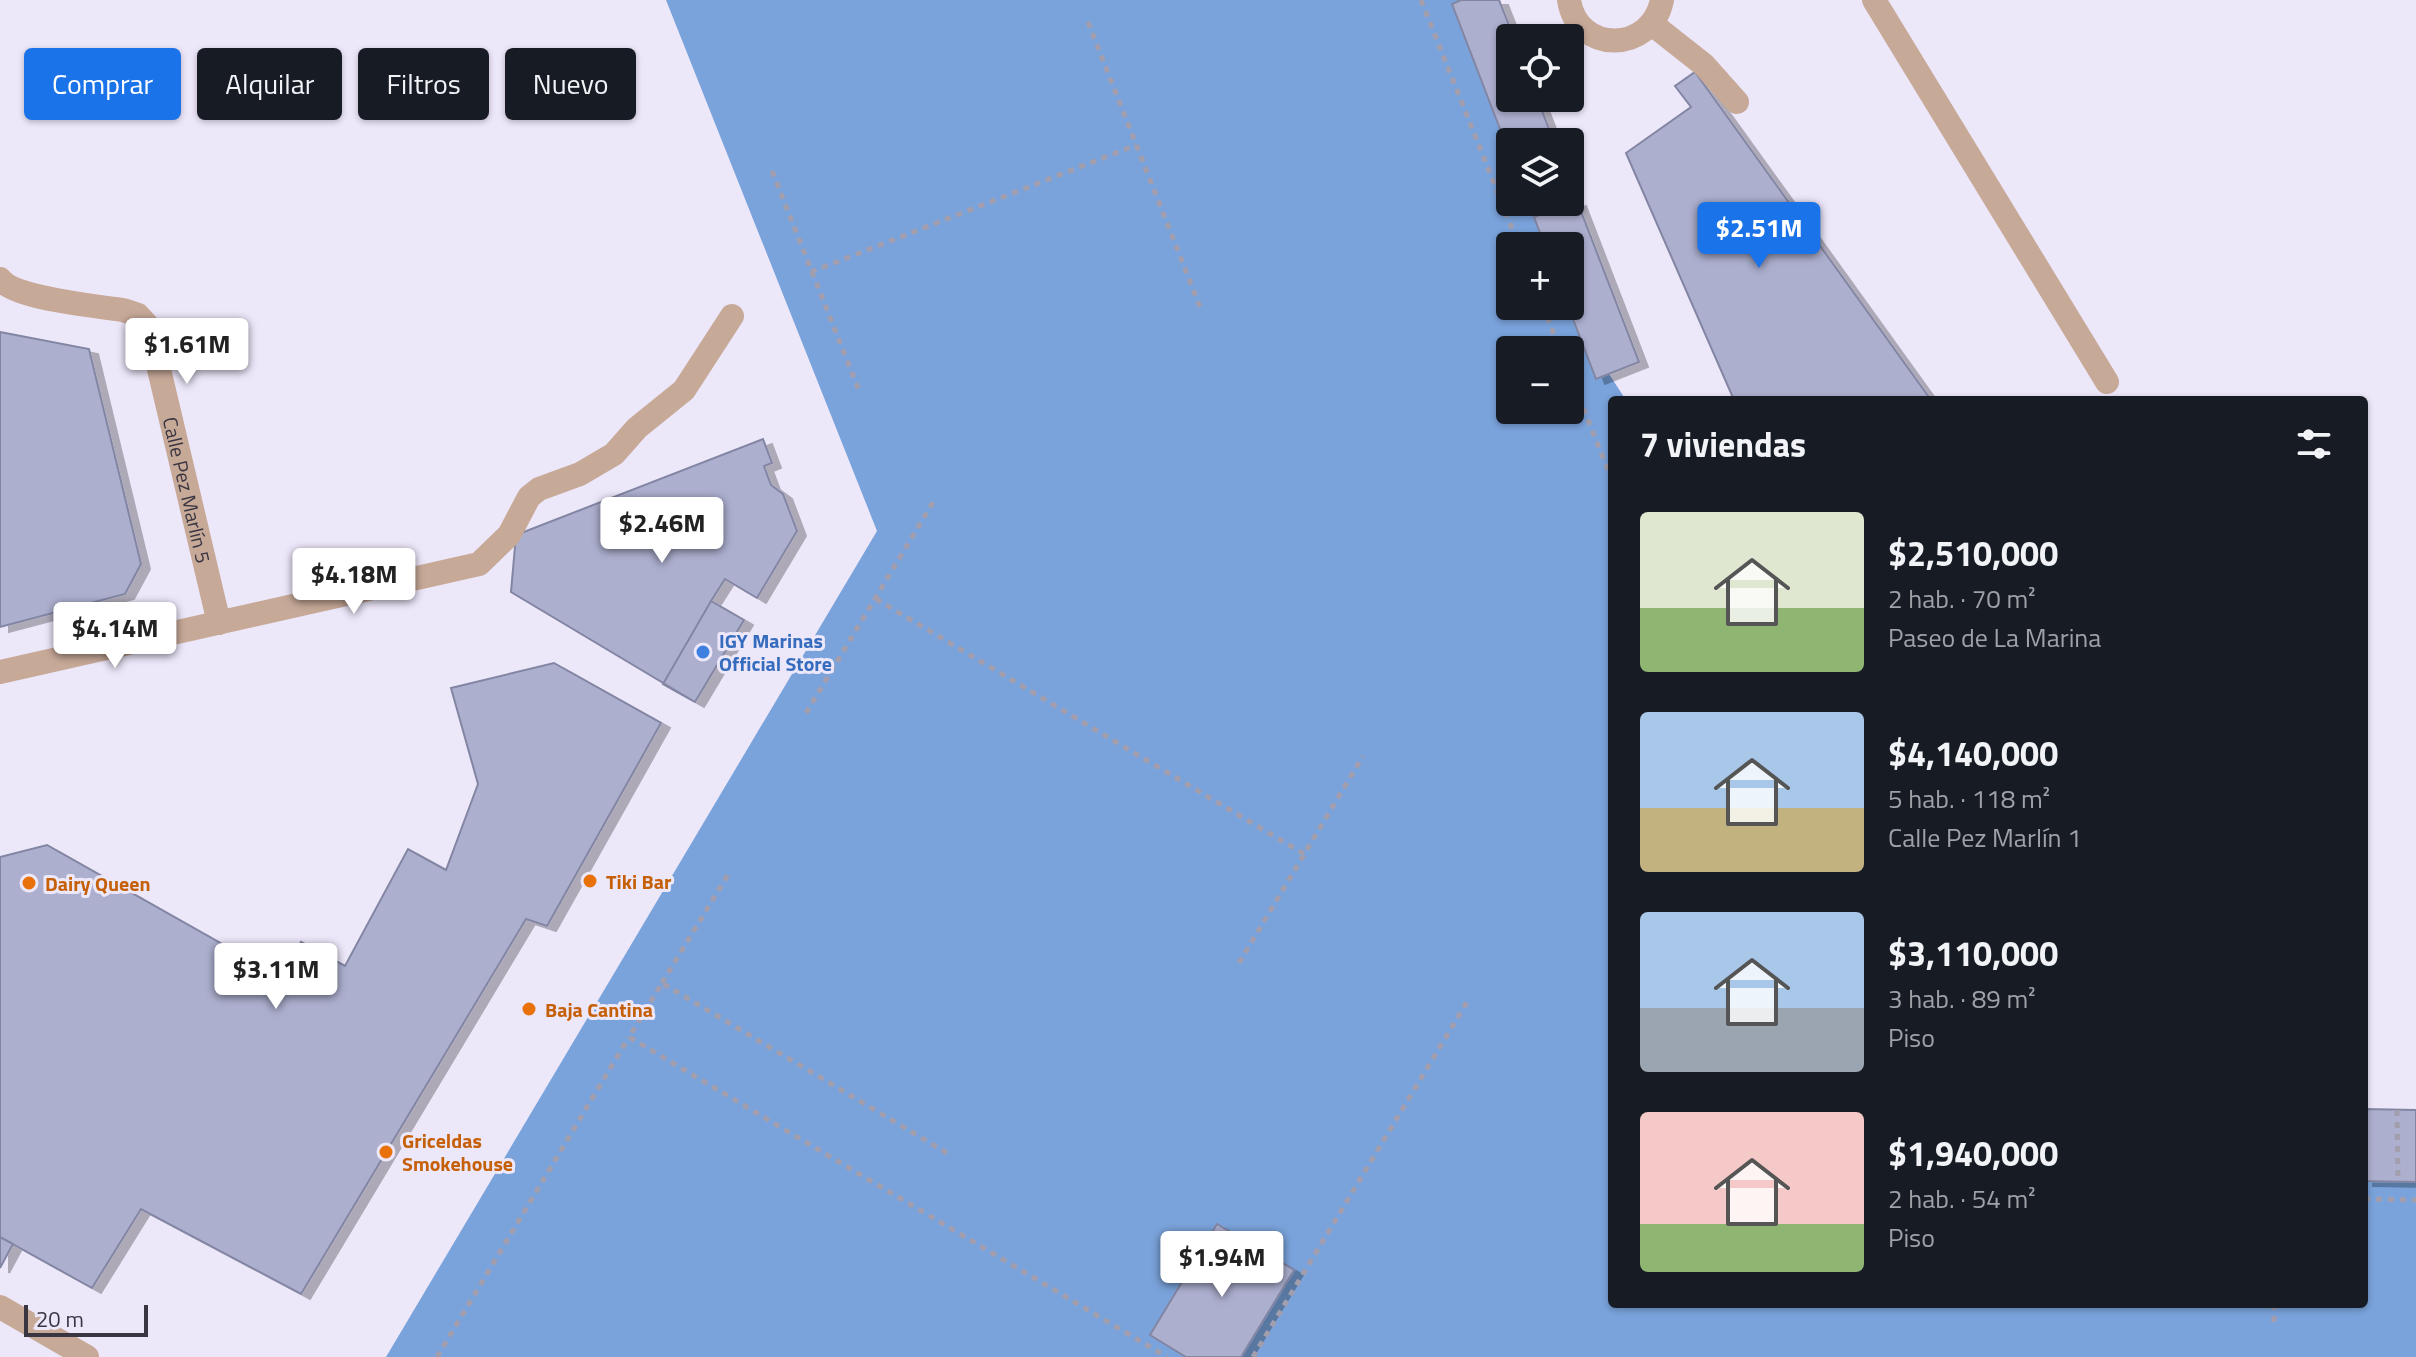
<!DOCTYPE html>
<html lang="es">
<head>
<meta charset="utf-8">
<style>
  :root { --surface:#171b24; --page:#242831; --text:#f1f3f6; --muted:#9ea1a6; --accent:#1a73e8 }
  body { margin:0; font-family:"Titillium Web",sans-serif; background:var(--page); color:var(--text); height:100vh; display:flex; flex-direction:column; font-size:30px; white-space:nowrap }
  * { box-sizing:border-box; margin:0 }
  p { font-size:26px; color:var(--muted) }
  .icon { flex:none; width:44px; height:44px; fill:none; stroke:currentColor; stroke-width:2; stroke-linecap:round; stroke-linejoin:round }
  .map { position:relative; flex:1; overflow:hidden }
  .panel { position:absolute; left:1608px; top:396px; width:760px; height:912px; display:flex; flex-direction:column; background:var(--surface); border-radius:8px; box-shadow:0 2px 6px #0004 }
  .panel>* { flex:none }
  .guide { position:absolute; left:24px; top:48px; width:760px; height:72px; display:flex; gap:16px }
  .buttons { position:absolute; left:1496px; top:24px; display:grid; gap:16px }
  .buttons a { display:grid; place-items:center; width:88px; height:88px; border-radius:8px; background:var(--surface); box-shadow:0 2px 6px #0004; font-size:40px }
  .scale { position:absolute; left:24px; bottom:20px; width:124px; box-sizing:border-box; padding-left:8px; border:4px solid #393541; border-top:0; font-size:22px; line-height:28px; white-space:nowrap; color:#393541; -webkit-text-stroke:6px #ede7fa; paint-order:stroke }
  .price { position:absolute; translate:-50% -68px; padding:0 18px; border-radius:8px; background:#fff; color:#222; font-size:26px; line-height:52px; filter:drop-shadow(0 2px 4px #0008) }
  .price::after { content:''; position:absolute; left:50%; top:48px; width:24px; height:18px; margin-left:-12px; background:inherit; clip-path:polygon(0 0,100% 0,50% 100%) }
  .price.current { background:var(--accent); color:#fff }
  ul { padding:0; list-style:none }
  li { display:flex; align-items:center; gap:24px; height:200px; padding:0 32px }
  li span { display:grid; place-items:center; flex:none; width:224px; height:160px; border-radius:8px; color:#555 }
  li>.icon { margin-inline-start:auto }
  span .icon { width:96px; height:96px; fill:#fffc; stroke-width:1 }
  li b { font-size:34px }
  h2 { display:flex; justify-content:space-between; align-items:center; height:96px; padding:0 32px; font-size:34px }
  .pill { padding:0 28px; border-radius:8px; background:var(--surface); box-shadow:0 2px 6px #0004; font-size:28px; line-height:72px }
  .pill.current { background:var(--accent); color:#fff }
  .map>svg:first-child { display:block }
  .water { fill:#7aa3db; fill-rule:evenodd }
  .building { fill:#acafce; stroke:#8386a3; stroke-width:2; filter:url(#shadow) }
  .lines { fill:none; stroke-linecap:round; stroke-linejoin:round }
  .path { stroke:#a39eae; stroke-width:5; stroke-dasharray:6 6; stroke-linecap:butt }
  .minor { stroke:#c7a998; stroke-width:24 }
  .shop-dot { fill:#3f7fe0; stroke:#ede7fa; stroke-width:3 }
  .food-dot { fill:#e8710a; stroke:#ede7fa; stroke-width:3 }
  .labels { text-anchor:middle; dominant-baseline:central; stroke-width:6; stroke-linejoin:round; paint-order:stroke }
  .street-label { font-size:20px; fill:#393541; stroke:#ede7fa }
  .shop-label { font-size:20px; font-weight:bold; fill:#366cbe; stroke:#ede7fa; text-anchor:start }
  .food-label { font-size:20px; font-weight:bold; fill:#c56008; stroke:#ede7fa; text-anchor:start }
</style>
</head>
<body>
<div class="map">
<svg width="2416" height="1357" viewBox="0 0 2416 1357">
  <defs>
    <filter id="shadow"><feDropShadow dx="9" dy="5" stdDeviation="0" flood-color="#0004"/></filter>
  </defs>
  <rect width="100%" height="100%" fill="#ede7fa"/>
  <!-- water -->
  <path class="water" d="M666,0h833l15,38h-4v164h60v-19l69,179 -30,12 17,26h-14v904h752v-123l52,1v175h-2030l491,-826zM1510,246h60v60h-60zM1510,350h60v60h-60z"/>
  <!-- building -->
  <path class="building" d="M1461,0h38l15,38h-4v60h27l17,44h-44v13l-58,-151z
    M1695,72l236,328h-197l-108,-247 65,-46 -16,-21z
    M1577,201l62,161 -43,17 -28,-73h2v-60h-25l-11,-29z
    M0,332l89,17 52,215 -16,30 -125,33z
    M763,439l9,24 -8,3 7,19 12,9 14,37 -40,67 -32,-19 -14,22 33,19 -49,82 -184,-110 5,-57z
    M711,601l33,19 -49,82 -32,-18z
    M554,663l107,60 -114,203 -21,-7 -225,375 -160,-85 -49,79 -92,-51v-380l47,-12 237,134 17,-37 44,24 63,-117 38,21 32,-86 -27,-96z
    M2364,1109l52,1v72l-52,-1z
    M1217,1224l77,46 -53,87h-55l-36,-22z
    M0,1237l13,7 -13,24z"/>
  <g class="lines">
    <!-- path -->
    <path class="path" d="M1421,0l98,246
      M1088,22l112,285
      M772,171l88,222
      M811,272l325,-127
      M1543,306l17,44
      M1570,375l42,105
      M876,599l428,255
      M806,713l129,-214
      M1239,963l124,-207
      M662,983l67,-110
      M2397,1110l1,72
      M947,1153l-285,-170 -33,54 538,320
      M2364,1199l52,1
      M2274,1322v-18
      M437,1357l192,-320
      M1253,1357l217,-360"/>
    <!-- minor -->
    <g class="minor">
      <path d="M1569,0c8,54 82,54 93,0"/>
      <path d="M1874,0l233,382"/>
      <path d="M1652,24l52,41 33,37"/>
      <path id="s1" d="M0,279c15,20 97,27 123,31l15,5 11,12 70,296"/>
      <path d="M0,672l479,-108 30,-29 20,-38 10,-8 41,-15 34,-20 23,-26 47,-38 48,-74"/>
      <path d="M0,1307l87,50"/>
    </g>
  </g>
  <!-- markers -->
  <circle class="shop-dot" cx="703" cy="652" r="8"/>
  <g class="food-dot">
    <circle cx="590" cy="881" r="8"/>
    <circle cx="29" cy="883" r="8"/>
    <circle cx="529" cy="1009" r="8"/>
    <circle cx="386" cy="1152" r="8"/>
  </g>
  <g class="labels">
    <!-- street labels -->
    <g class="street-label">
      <text stroke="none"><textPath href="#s1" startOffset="328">Calle Pez Marlín 5</textPath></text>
    </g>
    <!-- shop labels -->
    <g class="shop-label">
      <text x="719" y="640">IGY Marinas<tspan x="719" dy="23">Official Store</tspan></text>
    </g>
    <!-- food labels -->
    <g class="food-label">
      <text x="606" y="881">Tiki Bar</text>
      <text x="45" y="883">Dairy Queen</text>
      <text x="545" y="1009">Baja Cantina</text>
      <text x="402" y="1140">Griceldas<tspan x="402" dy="23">Smokehouse</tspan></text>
    </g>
  </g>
</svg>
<div class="buttons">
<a><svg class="icon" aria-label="locate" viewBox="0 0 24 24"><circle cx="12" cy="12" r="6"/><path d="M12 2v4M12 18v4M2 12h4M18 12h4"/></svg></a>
<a><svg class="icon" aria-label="layers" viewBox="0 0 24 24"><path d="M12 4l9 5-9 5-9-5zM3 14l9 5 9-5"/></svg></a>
<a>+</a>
<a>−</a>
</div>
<div class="scale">20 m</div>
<b class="price current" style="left:1759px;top:270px">$2.51M</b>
<b class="price" style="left:187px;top:386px">$1.61M</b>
<b class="price" style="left:662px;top:565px">$2.46M</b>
<b class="price" style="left:354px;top:616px">$4.18M</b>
<b class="price" style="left:115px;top:670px">$4.14M</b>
<b class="price" style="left:276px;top:1011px">$3.11M</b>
<b class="price" style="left:1222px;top:1299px">$1.94M</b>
<div class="guide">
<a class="pill current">Comprar</a>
<a class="pill">Alquilar</a>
<a class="pill">Filtros</a>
<a class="pill">Nuevo</a>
</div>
<section class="panel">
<h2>7 viviendas<svg class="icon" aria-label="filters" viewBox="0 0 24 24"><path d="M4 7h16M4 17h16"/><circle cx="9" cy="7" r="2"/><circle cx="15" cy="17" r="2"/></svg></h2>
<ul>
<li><span style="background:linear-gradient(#dfe7d0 60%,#8fb573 0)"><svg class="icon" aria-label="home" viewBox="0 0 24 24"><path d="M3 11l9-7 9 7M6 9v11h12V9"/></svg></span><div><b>$2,510,000</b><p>2 hab. · 70 m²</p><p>Paseo de La Marina</p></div></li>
<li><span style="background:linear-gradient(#a9c7e8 60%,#c2b280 0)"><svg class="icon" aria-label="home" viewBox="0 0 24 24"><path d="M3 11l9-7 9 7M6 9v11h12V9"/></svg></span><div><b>$4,140,000</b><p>5 hab. · 118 m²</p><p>Calle Pez Marlín 1</p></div></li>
<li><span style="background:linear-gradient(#a9c7e8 60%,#9aa5b1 0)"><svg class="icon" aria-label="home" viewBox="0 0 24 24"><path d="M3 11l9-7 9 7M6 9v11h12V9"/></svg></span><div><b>$3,110,000</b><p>3 hab. · 89 m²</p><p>Piso</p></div></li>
<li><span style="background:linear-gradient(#f6c9c9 70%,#8fb573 0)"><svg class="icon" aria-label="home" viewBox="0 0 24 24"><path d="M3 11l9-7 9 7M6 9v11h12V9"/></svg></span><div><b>$1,940,000</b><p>2 hab. · 54 m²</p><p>Piso</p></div></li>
</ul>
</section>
</div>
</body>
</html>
